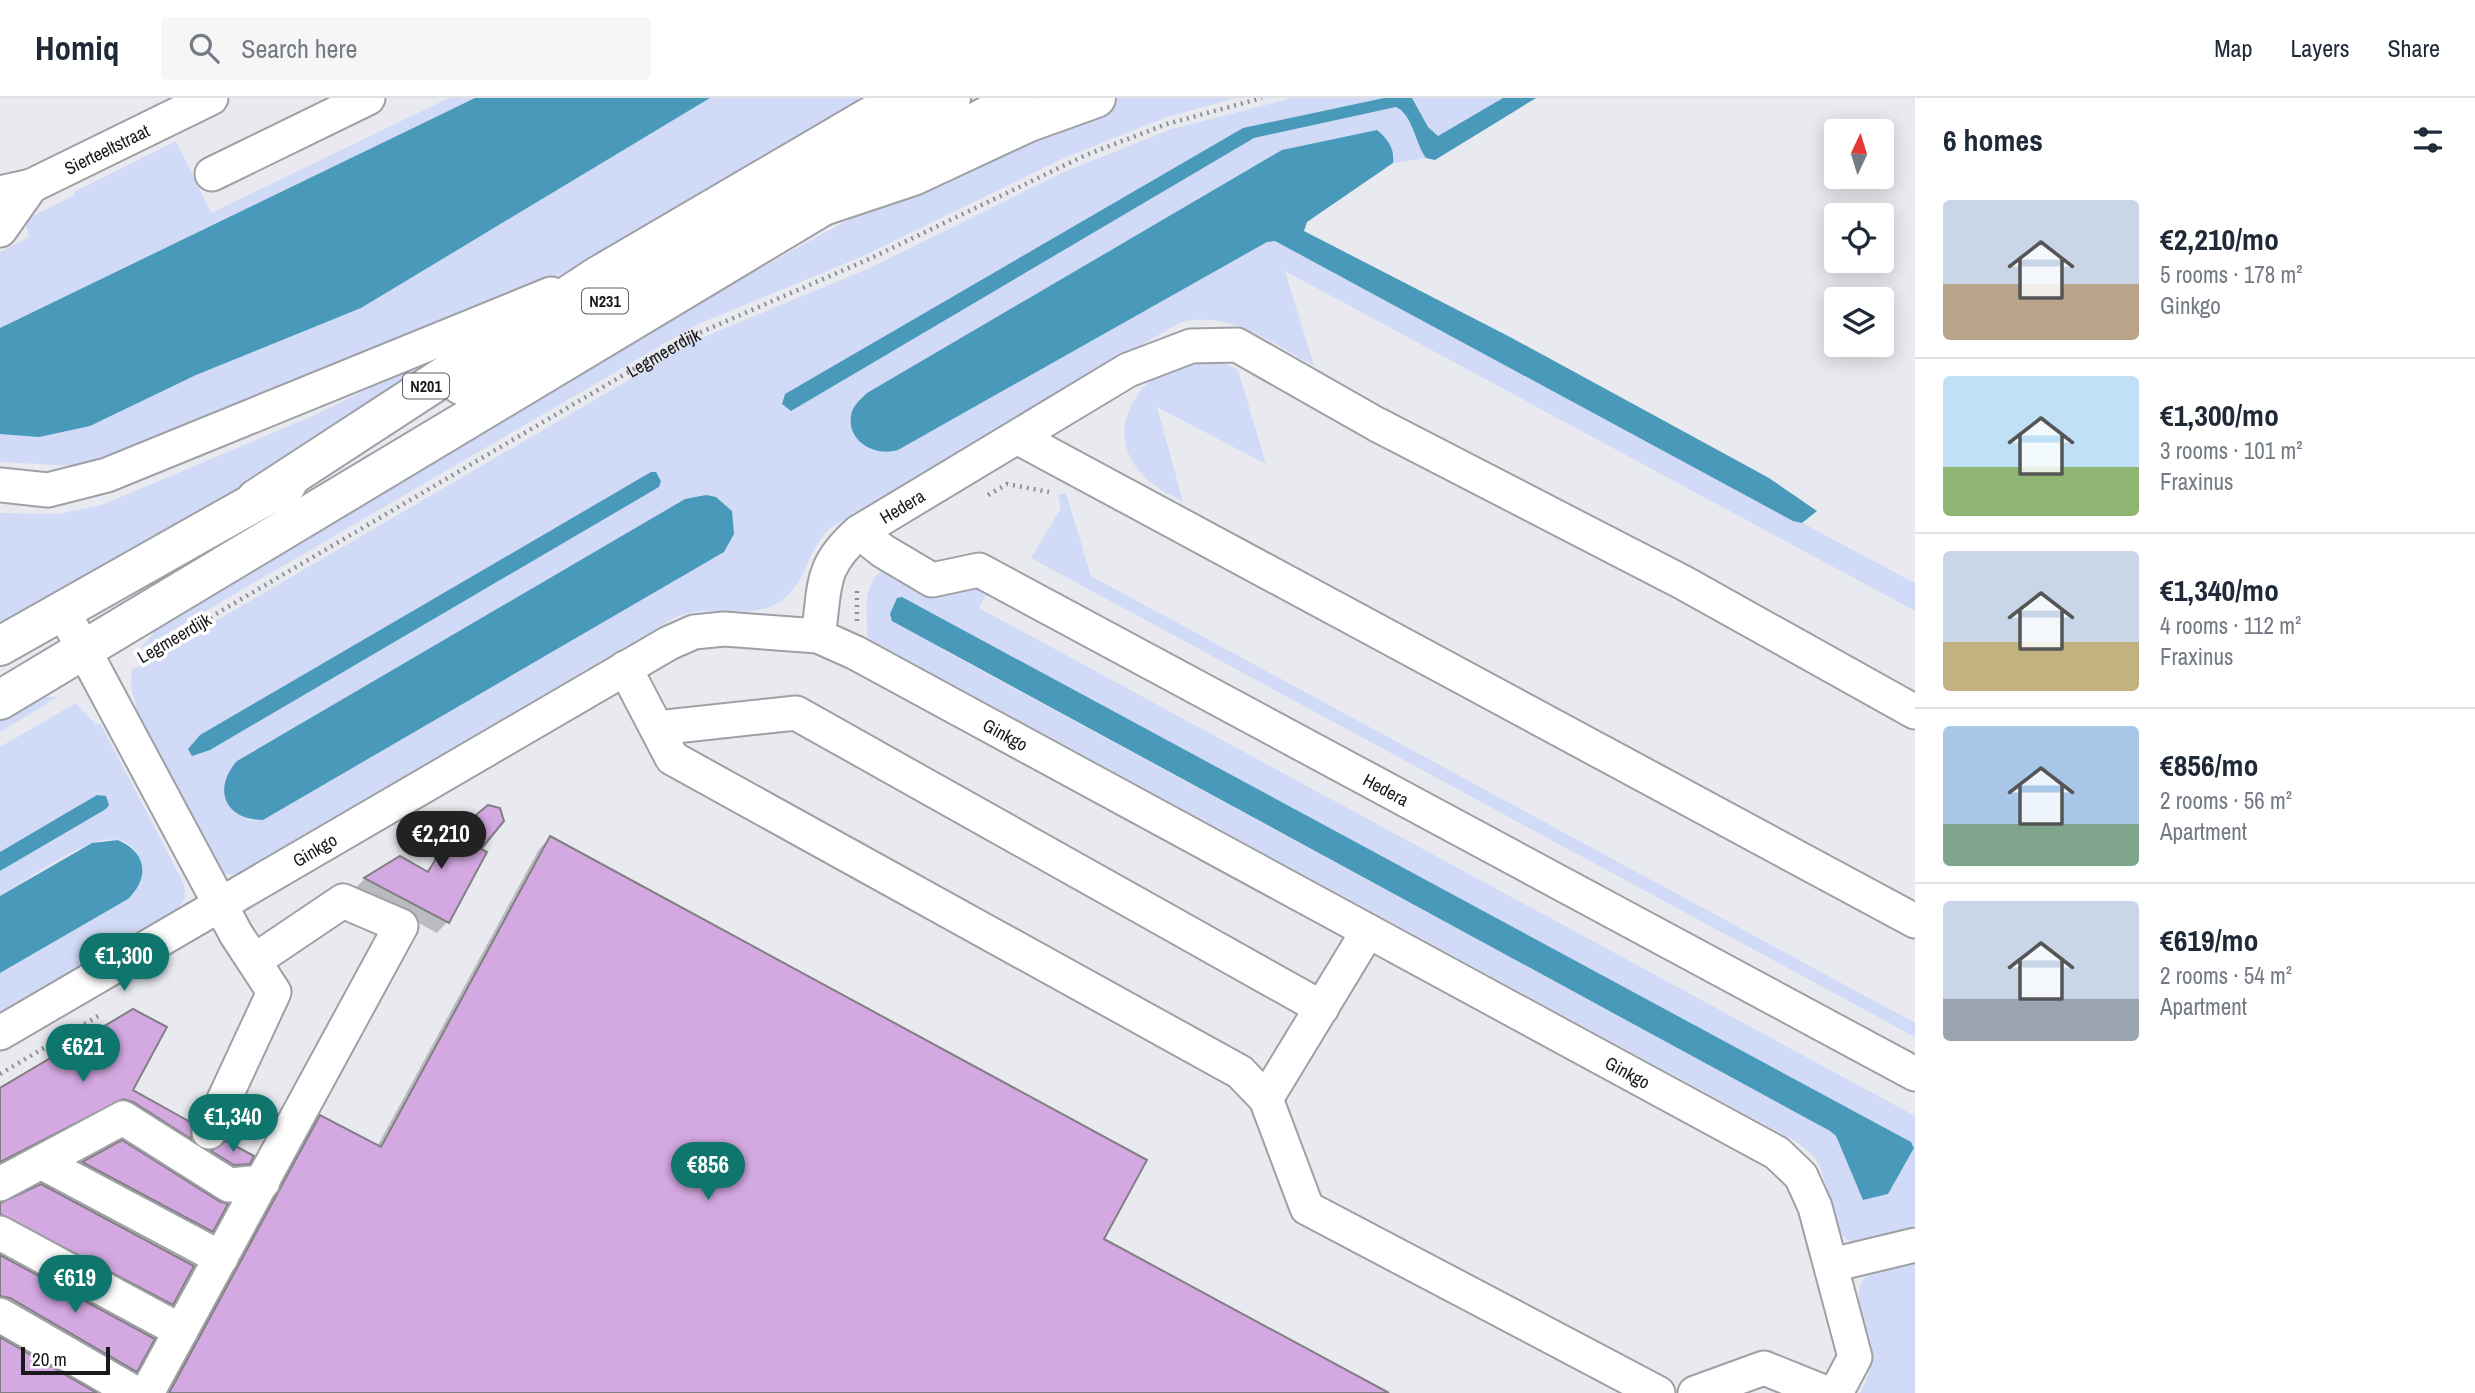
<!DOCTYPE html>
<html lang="en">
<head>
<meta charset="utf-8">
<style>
  :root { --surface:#fff; --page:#f6f6f7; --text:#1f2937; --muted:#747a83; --line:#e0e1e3; --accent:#0f766e }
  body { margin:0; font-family:"Archivo Narrow",sans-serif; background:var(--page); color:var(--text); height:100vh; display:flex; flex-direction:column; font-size:26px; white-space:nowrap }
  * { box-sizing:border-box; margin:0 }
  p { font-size:23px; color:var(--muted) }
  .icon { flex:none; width:38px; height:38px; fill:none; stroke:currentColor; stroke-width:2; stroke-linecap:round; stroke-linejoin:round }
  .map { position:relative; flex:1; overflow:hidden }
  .sheet { display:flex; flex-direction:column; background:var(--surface); width:560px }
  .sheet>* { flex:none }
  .needle { width:46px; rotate:4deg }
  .controls { position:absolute; left:1824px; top:21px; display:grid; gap:14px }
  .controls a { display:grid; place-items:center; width:70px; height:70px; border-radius:7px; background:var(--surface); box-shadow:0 4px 18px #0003; font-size:35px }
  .scale { position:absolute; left:21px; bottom:18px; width:89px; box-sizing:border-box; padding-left:7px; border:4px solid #19191c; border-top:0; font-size:19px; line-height:24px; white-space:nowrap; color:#19191c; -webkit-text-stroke:5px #fff; paint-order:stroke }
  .price { position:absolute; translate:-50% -60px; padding:0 16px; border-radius:24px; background:var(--accent); color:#fff; font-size:23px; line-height:46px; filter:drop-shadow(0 2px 4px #0008) }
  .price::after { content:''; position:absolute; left:50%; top:42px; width:21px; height:16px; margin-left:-10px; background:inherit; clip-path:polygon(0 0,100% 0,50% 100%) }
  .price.on { background:#222; color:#fff }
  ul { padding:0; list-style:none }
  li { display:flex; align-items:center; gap:21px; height:175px; padding:0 28px }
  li+li { border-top:2px solid var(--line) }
  li span { display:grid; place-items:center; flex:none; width:196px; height:140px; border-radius:7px; color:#555 }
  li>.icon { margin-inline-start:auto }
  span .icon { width:84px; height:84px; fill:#fffc; stroke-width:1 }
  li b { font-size:30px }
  h2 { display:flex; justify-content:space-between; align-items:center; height:84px; padding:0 28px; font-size:30px }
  header { display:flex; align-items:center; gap:42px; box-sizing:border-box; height:98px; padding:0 35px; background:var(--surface); border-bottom:2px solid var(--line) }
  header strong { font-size:33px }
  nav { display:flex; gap:38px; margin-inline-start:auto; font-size:24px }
  .search { width:490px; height:63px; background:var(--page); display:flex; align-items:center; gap:18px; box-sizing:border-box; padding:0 24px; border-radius:7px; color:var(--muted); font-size:26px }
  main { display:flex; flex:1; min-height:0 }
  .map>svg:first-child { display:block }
  .green { fill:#d1daf7; fill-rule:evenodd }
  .water { fill:#499aba }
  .shadow { fill:#0003 }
  .building { fill:#d4a9e2; stroke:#827e83; stroke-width:2 }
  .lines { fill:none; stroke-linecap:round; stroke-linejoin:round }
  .minor-casing { stroke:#9ea0a5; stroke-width:37 }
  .major-casing { stroke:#9ea0a5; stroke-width:42 }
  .highway-casing { stroke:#9ea0a5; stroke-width:42 }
  .path { stroke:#8f9094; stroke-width:4.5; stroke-dasharray:2 5; stroke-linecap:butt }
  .minor { stroke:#fff; stroke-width:33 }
  .major { stroke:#fff; stroke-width:38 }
  .highway { stroke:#fff; stroke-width:38 }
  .labels { text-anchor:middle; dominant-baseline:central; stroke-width:7; stroke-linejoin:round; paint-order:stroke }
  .shield { fill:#fff; stroke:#5e5e60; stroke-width:2 }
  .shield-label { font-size:16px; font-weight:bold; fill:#19191c }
  .street-label { font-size:18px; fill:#19191c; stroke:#fff }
</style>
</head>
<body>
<header>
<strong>Homiq</strong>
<div class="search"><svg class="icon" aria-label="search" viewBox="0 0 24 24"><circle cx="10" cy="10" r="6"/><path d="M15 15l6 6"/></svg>Search here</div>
<nav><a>Map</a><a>Layers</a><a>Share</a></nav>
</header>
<main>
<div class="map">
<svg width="1915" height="1295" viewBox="0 0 1915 1295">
  <rect width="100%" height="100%" fill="#e8eaf0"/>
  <!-- green -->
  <path class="green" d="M449,0h26l-475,230v-76l29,-15 -4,-17 50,-25 -1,-3 102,-51 35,72z
    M710,0h164l-300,170 -123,60 -342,131 -33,7 -76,-4v-28l90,-8 106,-51 165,-67z
    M1116,0h120l-69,19 -103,41 -203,99 -165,68 -559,326 24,-26 -1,-4c151,-89 302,-178 453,-267 162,-95 326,-192 503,-256z
    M1292,0h92l-141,30 -461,270 9,13 463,-273 142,-31c17,8 19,36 30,51l-33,5 1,-10 -496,297 369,-208 8,-1 518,280 9,2 113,60v28l-630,-340 29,95c-43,-23 -86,-58 -135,-43l-349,205c-22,20 -22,49 -44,69 -32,28 -74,4 -110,20l-441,258 -14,-2 -88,-164 4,-2 -6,-19 1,-18 567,-331 173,-72 194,-96 106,-42zM651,374h5l5,8 -2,7 -449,263 -22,-1 12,-14zM685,401l39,53 -461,268h-15l-11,-59z
    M1412,0h91l-65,38 -10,-9z
    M453,250l-128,96 -325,189v-120l58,1 44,-9 206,-87z
    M1177,264h46l15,8 28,94 -109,-57 26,95c-12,-7 -26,-13 -36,-23 -46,-42 -15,-94 30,-117z
    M1066,395l25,83 824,447v14l-884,-479 30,-50 -3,-13z
    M885,470l104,21 -10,19 936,508v108l-6,6c-15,4 -42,17 -58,11 -20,-6 -23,-60 -33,-78 -5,-9 -14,-16 -23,-22l-922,-500 -6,-4c1,-28 -6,-53 18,-69zM902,499l1009,545 3,6 -26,46 -25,6 -27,-64 -6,-5 -885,-480z
    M46,599h12l-58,35v-18z
    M76,605l20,22 4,-2 84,161 1,14 -7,10 -178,103v-38l128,-74 15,-31c-4,-13 -10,-25 -24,-28 -29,-7 -93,41 -119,56v-25l106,-62 -9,-14 -97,57v-105z
    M1915,1162v133h-55c7,-13 12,-26 12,-41 0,-23 -27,-60 -4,-77 12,-9 33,-11 47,-15z"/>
  <!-- water -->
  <path class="water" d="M475,0h235l-349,210 -165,67 -106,51 -51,11 -39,-3v-106z
    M1384,0h28l16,29 10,9 65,-38h33l-101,62 -9,-2c-11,-15 -13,-43 -30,-51l-142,31 -463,273 -9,-7 3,-10 458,-266z
    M1377,32c11,9 18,19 16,33l-86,59 -3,9 206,106 259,141 48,33 -15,12 -9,-2 -518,-280 -8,1 -369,208c-22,7 -51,-8 -47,-34 1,-10 10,-17 16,-23l415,-243z
    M651,374h5l5,9 -2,6 -449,263 -18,6 -4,-7 12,-14z
    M706,397l10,2 16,14 2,23 -10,18 -461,268c-38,0 -51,-31 -26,-59l448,-262z
    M902,499l1009,545 3,6 -26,46 -25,6 -27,-64 -6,-5 -938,-510 -2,-7 7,-16z
    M97,697l9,1 3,9 -3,4 -106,62v-19z
    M118,742c29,13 32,37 10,59l-128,74v-77l92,-53z"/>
  <!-- shadow -->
  <path class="shadow" d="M481,714l20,1 -1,13 -22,23 7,4 -38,69 -10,11 -82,-45 10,-9 35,-21 25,14 12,-13 2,1 17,-23 9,5 5,-20z
    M550,740l552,401 283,154h-1220l145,-265 11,-11 56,30 162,-298z
    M0,991l130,2 60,47 -11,10 -57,-36 -122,54z
    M122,1044l89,89 -11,11 -127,-68 10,-11z
    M226,1045l22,20 -11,11 -35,-11z
    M0,1107l172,99 -11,11 -161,-87z
    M0,1159l135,114 -11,11 -124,-72z"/>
  <!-- building -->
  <path class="building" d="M488,707l12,3 4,13 -23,28 6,3 -38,71 -85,-45 36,-22 28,16 9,-15 6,3 13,-25 15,8 6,-29z
    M550,738l597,324 -43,79 285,154h-1220l151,-278 61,32z
    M133,911l34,18 -34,63 59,33 -1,16 -58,-37 -10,-3 -123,63v-74z
    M122,1042l97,61 9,3 -15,28 -131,-70z
    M226,1043l28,15 -4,8 -16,1 -23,-14z
    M41,1086l153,82 -21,39 -173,-91v-11z
    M0,1157l155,84 -18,33 -127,-74 -10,-2z
    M0,1239l97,56h-97z"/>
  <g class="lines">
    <!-- minor casing -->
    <g class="minor-casing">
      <g id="minor">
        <path d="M212,76l156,-76"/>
        <path id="s2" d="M0,95l31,-7 180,-88"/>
        <path d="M0,132l31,-44"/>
        <path d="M1019,340l896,483"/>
        <path d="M0,387l48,5 59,-15 444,-181"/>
        <path id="s3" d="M859,434l24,19 49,29 47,-10 936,504"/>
        <path d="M63,513l173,323 38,58 -65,140"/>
        <path id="s4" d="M818,538c8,-49 0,-68 41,-104l269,-162 63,-24 46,-1 139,79 308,159 231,129"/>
        <path d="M625,570l47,90 568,314 26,27 41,109 351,185"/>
        <path d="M657,630l139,-15 526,295"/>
        <path id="s5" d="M0,935l669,-390 25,-11 30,-3 94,7 38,17 921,500 24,23 14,31 40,150 -19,36"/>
        <path d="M1266,1001l102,-168"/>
        <path d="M41,1064l180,96"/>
        <path d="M0,1086l123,-66 106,67 34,-3"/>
        <path d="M0,1135l181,98"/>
        <path d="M1832,1167l83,-20"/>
        <path d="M0,1217l135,78"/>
        <path d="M147,1295l254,-467 -58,-25 -89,60"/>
        <path d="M1695,1295l69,-25 62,25"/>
      </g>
    </g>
    <!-- major casing -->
    <g class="major-casing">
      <path id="major" d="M461,287l490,-287
        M0,548l287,-162
        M0,602l823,-494 197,-108"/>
    </g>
    <!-- highway casing -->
    <g class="highway-casing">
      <path id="highway" d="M823,108l90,-30 116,-54 67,-24
        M256,401l342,-223 304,-178"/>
    </g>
    <!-- path -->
    <g class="path">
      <path d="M988,397l19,-11 42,8"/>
      <path d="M857,493v30"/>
      <path id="s1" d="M192,530l491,-288 186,-81 217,-104 81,-31 95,-26"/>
      <path d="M0,976l98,-58"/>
    </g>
    <!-- minor -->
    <use href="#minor" class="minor"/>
    <!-- major -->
    <use href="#major" class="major"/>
    <!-- highway -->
    <use href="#highway" class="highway"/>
  </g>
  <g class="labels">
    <!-- shield labels -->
    <g class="shield">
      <rect x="582" y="190.5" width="46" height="25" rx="5"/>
      <rect x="403" y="275.5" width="46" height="25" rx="5"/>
    </g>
    <g class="shield-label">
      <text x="605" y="203">N231</text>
      <text x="426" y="288">N201</text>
    </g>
    <!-- street labels -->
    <g class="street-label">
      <text stroke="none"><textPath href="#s2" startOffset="116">Sierteeltstraat</textPath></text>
      <text stroke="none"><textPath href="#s1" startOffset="546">Legmeerdijk</textPath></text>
      <text stroke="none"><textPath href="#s4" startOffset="166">Hedera</textPath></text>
      <text transform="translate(174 540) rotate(-30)">Legmeerdijk</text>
      <text stroke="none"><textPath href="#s5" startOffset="1138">Ginkgo</textPath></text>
      <text stroke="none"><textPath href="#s3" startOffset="598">Hedera</textPath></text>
      <text stroke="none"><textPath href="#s5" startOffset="364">Ginkgo</textPath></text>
      <text stroke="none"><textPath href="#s5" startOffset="1846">Ginkgo</textPath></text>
    </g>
  </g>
</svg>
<div class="controls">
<a><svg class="needle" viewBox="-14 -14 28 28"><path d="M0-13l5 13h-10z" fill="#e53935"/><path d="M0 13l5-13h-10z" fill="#747a83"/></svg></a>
<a><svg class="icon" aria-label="locate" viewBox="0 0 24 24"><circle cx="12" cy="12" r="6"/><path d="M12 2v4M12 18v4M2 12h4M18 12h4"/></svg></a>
<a><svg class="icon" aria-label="layers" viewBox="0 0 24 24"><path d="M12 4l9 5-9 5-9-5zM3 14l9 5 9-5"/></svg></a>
</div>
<div class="scale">20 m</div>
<b class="price on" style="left:441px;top:773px">€2,210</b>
<b class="price" style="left:124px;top:895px">€1,300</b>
<b class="price" style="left:83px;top:986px">€621</b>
<b class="price" style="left:233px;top:1056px">€1,340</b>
<b class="price" style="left:708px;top:1104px">€856</b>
<b class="price" style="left:75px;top:1217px">€619</b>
</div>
<section class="sheet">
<h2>6 homes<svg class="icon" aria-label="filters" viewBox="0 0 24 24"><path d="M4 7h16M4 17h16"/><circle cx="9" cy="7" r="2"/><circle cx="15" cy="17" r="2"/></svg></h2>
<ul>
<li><span style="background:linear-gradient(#c9d6e8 60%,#b9a48a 0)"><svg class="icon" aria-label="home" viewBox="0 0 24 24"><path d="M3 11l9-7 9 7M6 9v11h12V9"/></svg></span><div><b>€2,210/mo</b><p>5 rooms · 178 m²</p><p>Ginkgo</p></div></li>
<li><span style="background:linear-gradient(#bfe0f5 65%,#8fb573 0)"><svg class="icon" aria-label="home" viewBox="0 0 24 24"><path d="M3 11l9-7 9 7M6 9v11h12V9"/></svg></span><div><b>€1,300/mo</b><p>3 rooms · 101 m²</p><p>Fraxinus</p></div></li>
<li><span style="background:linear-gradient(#c9d6e8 65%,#c2b280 0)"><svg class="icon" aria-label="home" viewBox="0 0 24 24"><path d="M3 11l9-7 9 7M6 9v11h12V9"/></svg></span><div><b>€1,340/mo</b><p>4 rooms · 112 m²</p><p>Fraxinus</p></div></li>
<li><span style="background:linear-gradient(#a9c7e8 70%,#7fa58c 0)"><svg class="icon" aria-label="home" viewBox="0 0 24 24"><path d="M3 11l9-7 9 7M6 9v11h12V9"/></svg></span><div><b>€856/mo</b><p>2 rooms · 56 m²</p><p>Apartment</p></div></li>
<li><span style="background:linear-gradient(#c9d6e8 70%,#9aa5b1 0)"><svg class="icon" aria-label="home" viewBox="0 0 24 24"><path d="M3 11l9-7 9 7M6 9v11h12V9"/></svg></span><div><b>€619/mo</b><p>2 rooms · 54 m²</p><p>Apartment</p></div></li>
</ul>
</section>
</main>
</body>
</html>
